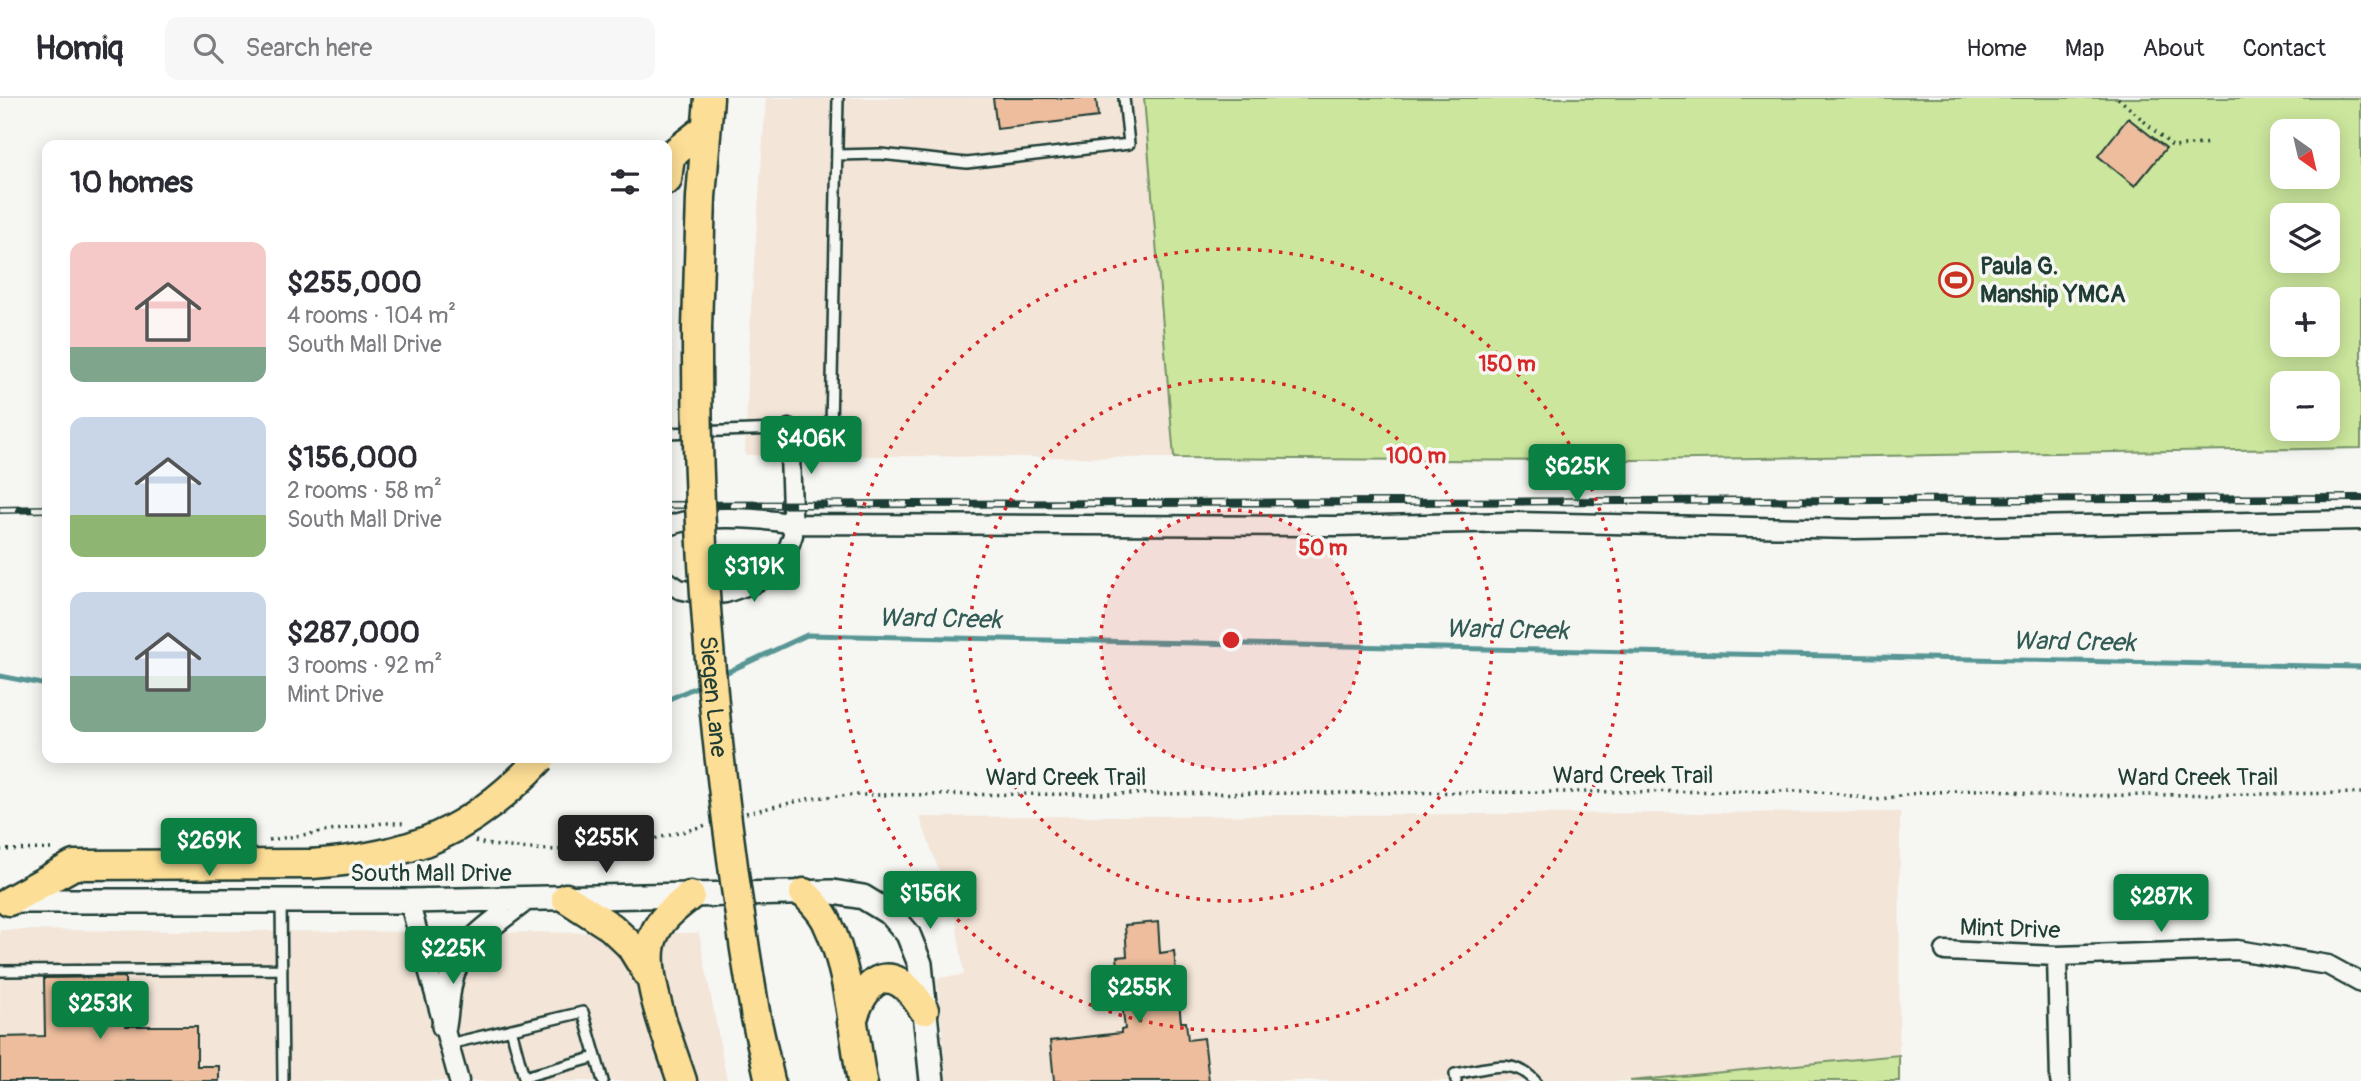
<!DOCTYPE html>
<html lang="en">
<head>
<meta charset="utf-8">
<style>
  :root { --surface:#fff; --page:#f7f7f7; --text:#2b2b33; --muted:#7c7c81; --line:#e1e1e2; --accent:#0b8043 }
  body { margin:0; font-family:Pangolin,sans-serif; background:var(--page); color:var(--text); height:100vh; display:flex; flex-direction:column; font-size:26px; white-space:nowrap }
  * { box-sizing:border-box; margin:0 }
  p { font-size:23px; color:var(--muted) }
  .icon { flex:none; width:38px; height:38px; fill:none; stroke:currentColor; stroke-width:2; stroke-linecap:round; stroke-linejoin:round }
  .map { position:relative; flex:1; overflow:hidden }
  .side { position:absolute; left:42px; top:42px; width:630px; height:623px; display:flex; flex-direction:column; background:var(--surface); border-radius:14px; box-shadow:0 4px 18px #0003 }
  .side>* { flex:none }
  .needle { width:46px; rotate:146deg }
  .tools { position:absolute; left:2270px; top:21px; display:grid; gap:14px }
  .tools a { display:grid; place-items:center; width:70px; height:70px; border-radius:14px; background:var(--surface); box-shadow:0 4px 18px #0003; font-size:35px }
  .price { position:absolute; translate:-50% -60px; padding:0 16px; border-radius:7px; background:var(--accent); color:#fff; font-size:23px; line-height:46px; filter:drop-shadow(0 2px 4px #0008) }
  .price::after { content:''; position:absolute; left:50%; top:42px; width:21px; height:16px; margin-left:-10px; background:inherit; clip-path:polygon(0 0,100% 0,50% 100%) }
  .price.on { background:#222; color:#fff }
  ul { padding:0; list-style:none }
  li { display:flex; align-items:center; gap:21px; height:175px; padding:0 28px }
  li span { display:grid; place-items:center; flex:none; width:196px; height:140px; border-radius:14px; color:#555 }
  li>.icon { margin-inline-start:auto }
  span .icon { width:84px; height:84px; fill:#fffc; stroke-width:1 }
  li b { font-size:30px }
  h2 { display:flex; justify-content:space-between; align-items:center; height:84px; padding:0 28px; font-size:30px }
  header { display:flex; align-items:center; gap:42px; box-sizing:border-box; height:98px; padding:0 35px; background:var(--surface); border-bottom:2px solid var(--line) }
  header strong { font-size:33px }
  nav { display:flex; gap:38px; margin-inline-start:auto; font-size:24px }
  .search { width:490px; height:63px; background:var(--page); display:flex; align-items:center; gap:18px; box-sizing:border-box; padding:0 24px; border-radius:14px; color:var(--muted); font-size:26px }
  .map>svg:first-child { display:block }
  .built { fill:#f3e5d8 }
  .green { fill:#cce79d; stroke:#769268; stroke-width:2; fill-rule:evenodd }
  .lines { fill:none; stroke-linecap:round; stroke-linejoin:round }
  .stream { stroke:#599696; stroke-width:5 }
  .building { fill:#edbd9d; stroke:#1f3d34; stroke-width:2 }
  .service-casing { stroke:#1f3d34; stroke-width:14 }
  .minor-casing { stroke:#1f3d34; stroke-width:23 }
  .tertiary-casing { stroke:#1f3d34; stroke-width:28 }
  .primary-casing { stroke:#1f3d34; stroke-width:33 }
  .path { stroke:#1f3d34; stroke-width:3.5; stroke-dasharray:2 5; stroke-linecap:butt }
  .service { stroke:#f6f6f2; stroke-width:9 }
  .minor { stroke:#f6f6f2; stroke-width:18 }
  .tertiary { stroke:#f6f6f2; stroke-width:23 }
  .primary { stroke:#fdde96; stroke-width:28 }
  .rail-casing { stroke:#1f3d34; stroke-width:8 }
  .rail { stroke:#f6f6f2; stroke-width:5; stroke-dasharray:16; stroke-linecap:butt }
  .primary-bridge-casing { stroke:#1f3d34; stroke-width:33; stroke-linecap:butt }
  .primary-bridge { stroke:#fdde96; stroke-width:28 }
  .ring { fill:none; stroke:#d62828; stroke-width:3.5; stroke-dasharray:3.5 7 }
  .labels { text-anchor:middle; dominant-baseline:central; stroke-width:7; stroke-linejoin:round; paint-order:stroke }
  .poi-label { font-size:24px; font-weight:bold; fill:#1f3d34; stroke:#f6f6f2; text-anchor:start }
  .street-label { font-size:24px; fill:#1f3d34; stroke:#f6f6f2 }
  .water-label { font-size:26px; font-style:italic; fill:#325b55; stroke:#f6f6f2 }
  .centre { fill:#d62828; stroke:#f6f6f2; stroke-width:3.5 }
  .ring-label { font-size:21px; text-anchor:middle; font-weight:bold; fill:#d62828; stroke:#f6f6f2; stroke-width:7; stroke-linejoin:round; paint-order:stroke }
</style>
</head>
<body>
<header>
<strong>Homiq</strong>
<div class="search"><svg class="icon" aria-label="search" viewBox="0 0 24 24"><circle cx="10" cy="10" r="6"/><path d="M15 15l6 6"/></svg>Search here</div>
<nav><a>Home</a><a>Map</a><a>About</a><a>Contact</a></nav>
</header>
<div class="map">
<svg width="2361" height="983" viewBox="0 0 2361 983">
  <rect width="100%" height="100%" fill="#f6f6f2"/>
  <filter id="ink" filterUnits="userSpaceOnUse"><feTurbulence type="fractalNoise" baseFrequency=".0143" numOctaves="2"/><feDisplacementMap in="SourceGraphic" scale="14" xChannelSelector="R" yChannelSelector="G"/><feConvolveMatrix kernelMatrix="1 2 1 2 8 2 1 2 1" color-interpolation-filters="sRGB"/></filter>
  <g filter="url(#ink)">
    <!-- built -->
    <path class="built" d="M766,0h378l30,360 -429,-3 6,-147z
      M1900,714l-1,243 -269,26h-683l-10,-103 27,-3 -8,-55 -36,-103z
      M0,832l699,3 28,148h-727z"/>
    <!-- green -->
    <path class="green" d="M1144,0h1217v350l-784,13 -403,-3zM2282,33h46v46h-46zM2282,117h46v46h-46zM2282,201h46v46h-46zM2282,285h46v46h-46z
      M1899,957v26h-269z"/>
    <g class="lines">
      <!-- stream -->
      <path class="stream" d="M721,577l86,-40 1554,32
        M0,578l47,9
        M667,602l36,-16"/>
    </g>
    <!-- building -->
    <path class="building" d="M993,0h103l2,19 -101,12z
      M2128,20l38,30 -31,38 -37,-30z
      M1158,824l2,31 14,-2 7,71h5l2,18 16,-2 5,43h-155l-4,-40 71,-8v-3l4,-1 -8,-72 10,-1 -2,-31z
      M125,879l1,49h71v40h22v15h-219v-44l45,-1 -1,-58z"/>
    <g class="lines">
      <!-- service casing -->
      <g class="service-casing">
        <path id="service" d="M837,57l43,-1 87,9 162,-19 -5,-46
          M667,335l164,-6 7,-329
          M281,803l2,180
          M0,873l282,-2
          M511,931l14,52
          M449,946l134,-32 20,69
          M524,979l72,-20
          M1456,983l-1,-7c30,-5 58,-18 80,7"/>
      </g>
      <!-- minor casing -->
      <g class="minor-casing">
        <path id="minor" d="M667,429c28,-14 96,-9 127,-3l541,2 178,-4 342,7 506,-9
          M667,483l12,8 26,6 21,-2 26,-9 17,-9 18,-23 6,-17 -4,-106
          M409,803l50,180
          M1945,853l112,5 180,-6 91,15 33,18
          M2057,858l3,125"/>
      </g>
      <!-- tertiary casing -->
      <g class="tertiary-casing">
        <path id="tertiary" d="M8,803h401l424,-9 30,5 28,17 17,20 12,30 12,117
          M444,928c3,-17 3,-38 9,-54 12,-33 46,-52 72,-73"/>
      </g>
      <!-- primary casing -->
      <g class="primary-casing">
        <path id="primary" d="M667,82l3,-24 36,-28
          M697,230l4,-131 8,-99
          M804,795c9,9 18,18 23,29 22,45 26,110 35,159
          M566,800l45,29 19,18 21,34
          M9,803l65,-36 238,-1
          M756,920l14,63
          M852,924c5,-19 21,-55 47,-40 11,6 18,18 25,28
          M682,983c-11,-35 -44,-113 -28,-146 7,-17 22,-28 36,-39"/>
      </g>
      <!-- path -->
      <path class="path" d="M2118,0l55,49 38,-4
        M746,715l66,-15 43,-3 949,-4 29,2 43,7 42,-7 73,-4 55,7 315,-3
        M269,742l114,-17h24
        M475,743c14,5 29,5 43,7 64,6 126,-4 188,-23
        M0,752l55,-1"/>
      <!-- service -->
      <use href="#service" class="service"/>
      <!-- minor -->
      <use href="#minor" class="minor"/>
      <!-- tertiary -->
      <use href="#tertiary" class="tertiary"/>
      <!-- primary -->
      <use href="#primary" class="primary"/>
      <!-- rail casing -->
      <g class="rail-casing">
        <path id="rail" d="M667,407l1694,-7
          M0,412l47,-1"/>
      </g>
      <!-- rail -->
      <use href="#rail" class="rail"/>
      <!-- primary-bridge casing -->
      <g class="primary-bridge-casing">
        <g id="primary-bridge">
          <path id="s1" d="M697,230c0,49 0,99 2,148 6,182 27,363 57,542"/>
          <path d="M312,766c100,-7 160,-32 229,-106"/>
        </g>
      </g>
      <!-- primary-bridge -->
      <use href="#primary-bridge" class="primary-bridge"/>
    </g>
  </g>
  <!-- distance rings -->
  <circle cx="1231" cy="542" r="130" fill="#d62828" fill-opacity=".12"/>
  <g class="ring">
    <circle cx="1231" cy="542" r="130"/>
    <circle cx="1231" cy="542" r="261"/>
    <circle cx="1231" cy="542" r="391"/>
  </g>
  <!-- icons -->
  <defs>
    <g id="stadium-ring" transform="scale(1.75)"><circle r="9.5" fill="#f6f6f2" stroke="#c8321e" stroke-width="1.5"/><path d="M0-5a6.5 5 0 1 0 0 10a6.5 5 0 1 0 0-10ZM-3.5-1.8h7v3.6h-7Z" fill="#c8321e"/></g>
  </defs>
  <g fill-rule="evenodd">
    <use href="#stadium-ring" x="1956" y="182"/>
  </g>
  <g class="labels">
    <!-- poi labels -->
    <g class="poi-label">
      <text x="1980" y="168">Paula G.<tspan x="1980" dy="28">Manship YMCA</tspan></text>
    </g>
    <!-- street labels -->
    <g class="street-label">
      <text stroke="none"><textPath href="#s1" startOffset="369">Siegen Lane</textPath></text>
      <text x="1633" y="677">Ward Creek Trail</text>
      <text x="1066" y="679">Ward Creek Trail</text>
      <text x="2198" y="679">Ward Creek Trail</text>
      <text x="431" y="775">South Mall Drive</text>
      <text transform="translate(2010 831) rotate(2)">Mint Drive</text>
    </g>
    <!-- water labels -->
    <g class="water-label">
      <text transform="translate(940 521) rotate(1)">Ward Creek</text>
      <text transform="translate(1507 532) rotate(1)">Ward Creek</text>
      <text transform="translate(2074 544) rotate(1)">Ward Creek</text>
    </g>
  </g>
  <circle cx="1231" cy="542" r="10" class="centre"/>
  <g class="ring-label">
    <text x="1507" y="273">150 m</text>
    <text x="1416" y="365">100 m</text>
    <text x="1323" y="457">50 m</text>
  </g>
</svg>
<div class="tools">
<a><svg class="needle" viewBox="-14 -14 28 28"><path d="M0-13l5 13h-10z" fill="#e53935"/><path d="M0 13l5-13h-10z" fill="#7c7c81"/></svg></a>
<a><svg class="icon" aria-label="layers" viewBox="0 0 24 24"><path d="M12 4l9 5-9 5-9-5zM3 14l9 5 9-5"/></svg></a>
<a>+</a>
<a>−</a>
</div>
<b class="price" style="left:811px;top:378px">$406K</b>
<b class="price" style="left:1577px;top:406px">$625K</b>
<b class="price" style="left:754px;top:506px">$319K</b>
<b class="price on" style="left:606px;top:777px">$255K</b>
<b class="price" style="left:209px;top:780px">$269K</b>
<b class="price" style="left:930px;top:833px">$156K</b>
<b class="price" style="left:2161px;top:836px">$287K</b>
<b class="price" style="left:453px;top:888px">$225K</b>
<b class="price" style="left:1139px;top:927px">$255K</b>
<b class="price" style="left:100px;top:943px">$253K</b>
<section class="side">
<h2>10 homes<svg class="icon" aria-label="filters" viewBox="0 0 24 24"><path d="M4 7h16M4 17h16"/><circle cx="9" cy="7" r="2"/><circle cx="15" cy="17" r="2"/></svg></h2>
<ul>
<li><span style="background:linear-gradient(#f6c9c9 75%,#7fa58c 0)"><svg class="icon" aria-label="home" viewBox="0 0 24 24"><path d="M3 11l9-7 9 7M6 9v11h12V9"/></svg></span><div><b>$255,000</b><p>4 rooms · 104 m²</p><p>South Mall Drive</p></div></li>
<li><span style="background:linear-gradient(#c9d6e8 70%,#8fb573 0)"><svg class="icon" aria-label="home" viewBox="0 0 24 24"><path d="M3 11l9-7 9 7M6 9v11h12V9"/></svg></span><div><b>$156,000</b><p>2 rooms · 58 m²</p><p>South Mall Drive</p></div></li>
<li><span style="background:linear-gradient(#c9d6e8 60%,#7fa58c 0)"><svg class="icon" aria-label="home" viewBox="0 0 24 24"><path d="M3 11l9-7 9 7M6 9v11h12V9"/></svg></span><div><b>$287,000</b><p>3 rooms · 92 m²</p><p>Mint Drive</p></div></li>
</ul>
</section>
</div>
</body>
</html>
